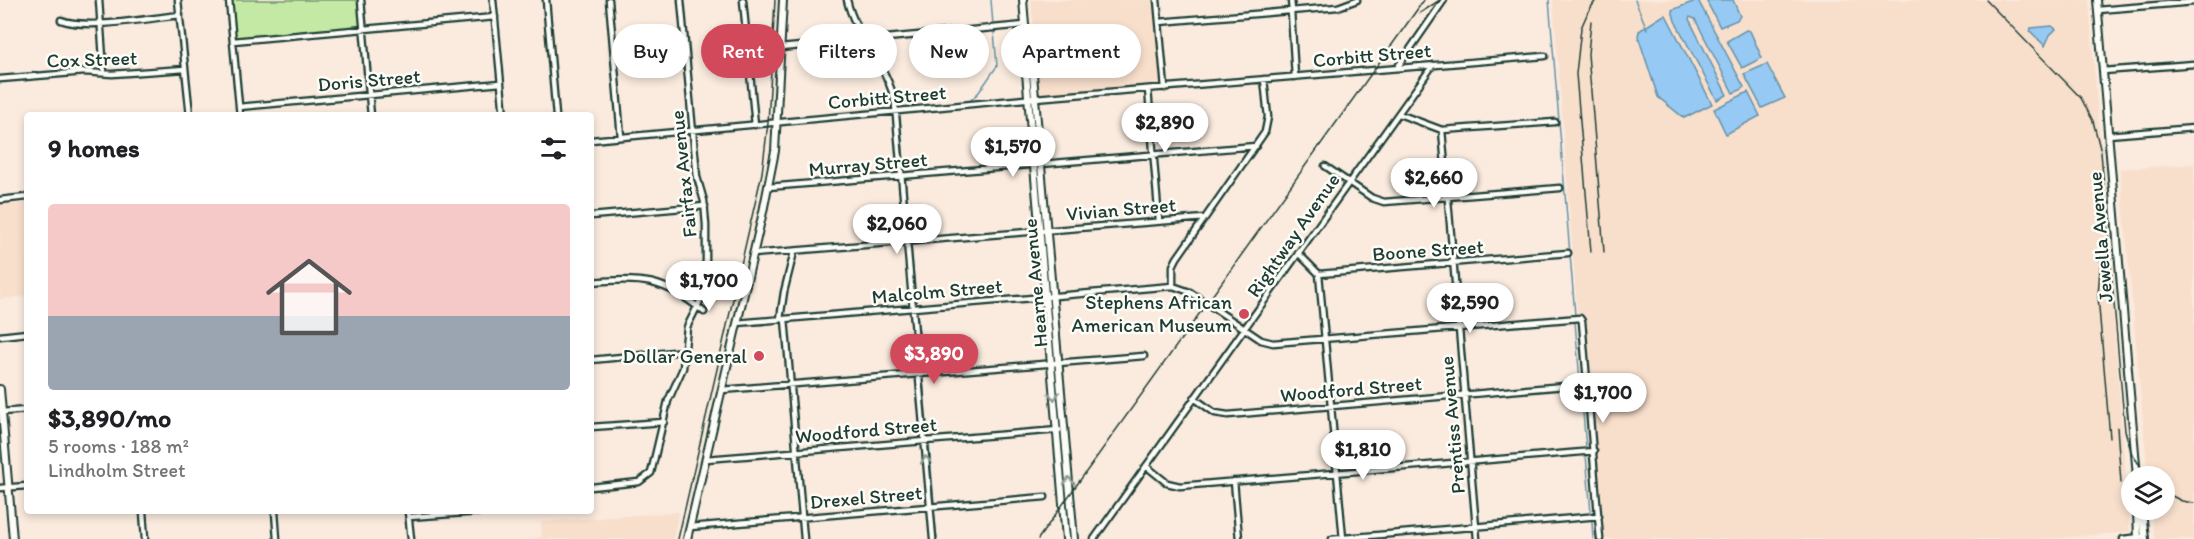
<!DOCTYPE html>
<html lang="en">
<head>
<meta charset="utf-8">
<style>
  :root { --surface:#fff; --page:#f2f2f2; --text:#202124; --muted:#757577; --accent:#d1495b }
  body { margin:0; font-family:Itim,sans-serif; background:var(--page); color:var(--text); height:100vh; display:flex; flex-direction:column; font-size:22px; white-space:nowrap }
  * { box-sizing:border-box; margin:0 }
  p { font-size:20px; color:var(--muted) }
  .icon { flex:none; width:33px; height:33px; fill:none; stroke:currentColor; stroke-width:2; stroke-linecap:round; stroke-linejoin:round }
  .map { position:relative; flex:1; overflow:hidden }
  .panel { position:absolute; left:24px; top:112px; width:570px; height:402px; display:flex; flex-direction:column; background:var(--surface); border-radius:6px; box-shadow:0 3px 9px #0003 }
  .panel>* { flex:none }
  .top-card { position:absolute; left:612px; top:24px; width:570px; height:54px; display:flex; gap:12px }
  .fabs { position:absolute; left:2121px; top:466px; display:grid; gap:12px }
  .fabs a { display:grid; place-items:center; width:54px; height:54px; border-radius:50%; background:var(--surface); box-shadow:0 3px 9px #0003; font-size:30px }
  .price { position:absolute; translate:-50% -51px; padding:0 14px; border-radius:21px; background:#fff; color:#222; font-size:20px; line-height:39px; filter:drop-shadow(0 2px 3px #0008) }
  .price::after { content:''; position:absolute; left:50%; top:36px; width:18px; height:14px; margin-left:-9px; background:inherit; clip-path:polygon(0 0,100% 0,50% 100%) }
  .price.selected { background:var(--accent); color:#fff }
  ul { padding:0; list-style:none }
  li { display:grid; align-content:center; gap:12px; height:318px; padding:0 24px }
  li span { display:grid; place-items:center; height:186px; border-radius:6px; color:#555 }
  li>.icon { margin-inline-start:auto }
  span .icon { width:108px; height:108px; fill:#fffc; stroke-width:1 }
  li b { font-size:26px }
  h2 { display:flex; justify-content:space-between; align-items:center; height:72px; padding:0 24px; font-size:26px }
  .tag { padding:0 21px; border-radius:27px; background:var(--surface); box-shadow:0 3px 9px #0003; font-size:21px; line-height:54px }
  .tag.selected { background:var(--accent); color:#fff }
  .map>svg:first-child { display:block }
  .built { fill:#f8dfcc }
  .green { fill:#c3e9a4; stroke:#71936c; stroke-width:1.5 }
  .water { fill:#96c9f3; stroke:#6691a7; stroke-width:1.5 }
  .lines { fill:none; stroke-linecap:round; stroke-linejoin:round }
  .stream { stroke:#6691a7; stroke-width:1.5 }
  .minor-casing { stroke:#1f3d34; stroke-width:9 }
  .major-casing { stroke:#1f3d34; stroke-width:10 }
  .minor { stroke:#fdfcf7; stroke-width:4.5 }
  .major { stroke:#fdfcf7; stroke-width:6 }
  .rail { stroke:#1f3d34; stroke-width:1.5 }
  .oneway { stroke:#8e9c96 }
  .poi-dot { fill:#d1495b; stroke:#fdfcf7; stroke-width:2 }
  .labels { text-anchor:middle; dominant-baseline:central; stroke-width:5; stroke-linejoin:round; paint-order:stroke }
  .street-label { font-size:20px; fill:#1f3d34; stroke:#fdfcf7 }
  .poi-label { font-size:20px; fill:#1f3d34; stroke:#fdfcf7; text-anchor:end }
</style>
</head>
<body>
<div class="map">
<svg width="2194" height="539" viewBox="0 0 2194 539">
  <rect width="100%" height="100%" fill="#faebde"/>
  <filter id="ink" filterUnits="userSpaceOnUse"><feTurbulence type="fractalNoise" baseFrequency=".0167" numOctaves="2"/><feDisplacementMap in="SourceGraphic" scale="12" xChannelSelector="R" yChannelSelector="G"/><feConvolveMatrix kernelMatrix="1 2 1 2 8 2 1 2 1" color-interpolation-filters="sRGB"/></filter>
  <g filter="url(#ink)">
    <!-- built -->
    <path class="built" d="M1031,0h124l7,85 -122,10z
      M1553,0h536l41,532 -82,7h-453z
      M2194,164v375h-40l-3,-29h13v-33h-16l-28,-308z
      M27,203v93l-27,3v-94z
      M679,512l-6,27h-147l16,-2 -1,-15z"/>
    <!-- green -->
    <path class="green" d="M232,0h127l2,27 -126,12z"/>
    <!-- water -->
    <path class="water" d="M1698,0l46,87 -1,2 -10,4 -38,-74 -5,-2 -1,2 38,76 -10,5 -42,-79 -3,-11z
      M1706,0h27l7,16 -3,4 -17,7z
      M1664,15h2l46,89 -28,14 -26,-21 -20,-61 1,-5z
      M2052,26l4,3 -6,6 -5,11 -15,-15 1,-3z
      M1746,30l4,1 12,27 -20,10 -15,-27z
      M1767,64l18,34 -23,10 -18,-34z
      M1748,92l12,24 -34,18 -12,-25z"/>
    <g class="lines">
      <!-- stream -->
      <path class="stream" d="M991,0l2,25
        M1549,0l26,315
        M1635,0l12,29
        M970,101l9,-9 18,-26 -3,-34
        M900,116l5,56
        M905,180l6,58
        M911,246l5,58
        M917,312l5,59
        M1575,322l5,59
        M923,378l5,59
        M1581,389l5,59
        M929,444l5,59
        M1586,455l5,58
        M934,510l3,29
        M1592,521l1,18"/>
      <!-- minor casing -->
      <g class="minor-casing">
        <path id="minor" d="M99,0l5,73
          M178,0l12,116
          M229,0l11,116
          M361,0l10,116
          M493,0l11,116
          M546,0l10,116
          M609,0l12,137
          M743,0l12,125
          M847,0c9,39 41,64 48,104l38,435
          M1157,0l8,88
          M1291,0l1,11
          M2098,10l96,-8
          M1291,11l4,66
          M61,20c25,10 90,-2 119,-5
          M1159,22l179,-15 19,-7
          M233,41l262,-24
          M780,48l245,-23
          M1397,68l47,-68
          M2103,71l91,-7
          M0,79l85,-7 27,2 73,-5
          M1148,89l11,132
          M239,107l262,-24
          M1399,114l43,16 113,-8
          M1442,130l35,409
          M2108,135l86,-7
          M591,140l444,-42 510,-42
          M1325,166l47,32 12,4 176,-14
          M768,187l488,-41
          M0,200l27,-3
          M591,216l114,-10
          M1298,253l21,21
          M753,254l452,-36
          M1319,274l24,265
          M1319,274l249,-21
          M591,282c50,-5 74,-3 113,30
          M1173,286v-20l4,-8 88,-126 3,-15 -4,-38
          M780,319l4,-27 10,-40
          M785,319l19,220
          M737,323l436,-37 17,6 71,48 12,3 307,-25 2,3 18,218
          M0,336l27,-3
          M591,360l93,-9
          M722,390l422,-34
          M1194,398l21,15 13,2 360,-31
          M2,412l25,-2
          M591,427l73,-5
          M706,459l353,-29
          M1146,466l21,17 13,3 414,-35
          M1234,481l5,58
          M591,487l48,-5 12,-9 17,-72 15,-33 4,-41 15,-30 4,-37v-35l-2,-24 -7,-24 -16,-177
          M0,488l27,-2
          M143,512l2,27
          M275,512l2,27
          M408,512l3,27
          M409,517l70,-5
          M690,527l355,-30
          M1094,539l339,-474
          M1332,539l267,-23
          M2123,539l18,-2"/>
      </g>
      <!-- major casing -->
      <g class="major-casing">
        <path id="major" d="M1023,0l2,25 5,12 5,61 39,441
          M2097,0l40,477
          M1025,25l-2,13 43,501
          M0,389l13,150
          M2137,510l1,29
          M2142,510l3,29
          M687,539l76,-327 12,-61 8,-151"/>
      </g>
      <!-- minor -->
      <use href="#minor" class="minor"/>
      <!-- major -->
      <use href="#major" class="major"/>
      <!-- rail -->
      <path class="rail" d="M1986,0l95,98 12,23 8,31 24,279 7,23 16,23
        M1420,13l20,-13
        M1591,21l-3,33 16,198
        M2102,241l-4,55 12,142
        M1591,252l-15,-178 5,-46 7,-16 8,-12
        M2117,427l4,56
        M2164,492l18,9 12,2
        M678,539l84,-366 6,-50 7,-123
        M1038,539l386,-539"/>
    </g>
    <!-- one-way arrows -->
    <defs><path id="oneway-chevron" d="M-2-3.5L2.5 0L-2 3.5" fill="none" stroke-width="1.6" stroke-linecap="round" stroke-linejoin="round" transform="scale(1.5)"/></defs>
    <g class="oneway">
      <use href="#oneway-chevron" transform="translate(1054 396) rotate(85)"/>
      <use href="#oneway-chevron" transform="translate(926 460) rotate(-95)"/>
      <use href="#oneway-chevron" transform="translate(1069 481) rotate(-95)"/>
    </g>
  </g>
  <!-- markers -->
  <g class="poi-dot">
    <circle cx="1244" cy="314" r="6"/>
    <circle cx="759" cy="356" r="6"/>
  </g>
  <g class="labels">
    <!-- street labels -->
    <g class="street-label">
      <text transform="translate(1372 55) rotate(-5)">Corbitt Street</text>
      <text transform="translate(92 59) rotate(-2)">Cox Street</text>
      <text transform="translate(369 80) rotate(-5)">Doris Street</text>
      <text transform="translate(887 97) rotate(-5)">Corbitt Street</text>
      <text transform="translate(868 164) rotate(-5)">Murray Street</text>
      <text transform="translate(683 174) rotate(-96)">Fairfax Avenue</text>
      <text transform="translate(1121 209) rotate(-5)">Vivian Street</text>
      <text transform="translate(1293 235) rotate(-55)">Rightway Avenue</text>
      <text transform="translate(2100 237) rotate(-95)">Jewella Avenue</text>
      <text transform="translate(1428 250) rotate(-4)">Boone Street</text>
      <text transform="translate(1035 283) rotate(-95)">Hearne Avenue</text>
      <text transform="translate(937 291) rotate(-5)">Malcolm Street</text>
      <text transform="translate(1351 389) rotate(-5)">Woodford Street</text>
      <text transform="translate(1452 425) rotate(-95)">Prentiss Avenue</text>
      <text transform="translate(866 430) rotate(-5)">Woodford Street</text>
      <text transform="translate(866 497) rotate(-5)">Drexel Street</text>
    </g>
    <!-- poi labels -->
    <g class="poi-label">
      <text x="1232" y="302">Stephens African<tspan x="1232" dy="23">American Museum</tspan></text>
      <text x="747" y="356">Dollar General</text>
    </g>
  </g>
</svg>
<div class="fabs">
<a><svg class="icon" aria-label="layers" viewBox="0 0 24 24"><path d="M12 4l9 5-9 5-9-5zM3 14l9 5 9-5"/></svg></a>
</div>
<b class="price" style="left:1165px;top:154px">$2,890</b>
<b class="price" style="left:1013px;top:178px">$1,570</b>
<b class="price" style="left:1434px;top:209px">$2,660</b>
<b class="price" style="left:897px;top:255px">$2,060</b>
<b class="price" style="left:709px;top:312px">$1,700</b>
<b class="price" style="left:1470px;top:334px">$2,590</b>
<b class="price selected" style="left:934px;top:385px">$3,890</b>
<b class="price" style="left:1603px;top:424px">$1,700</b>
<b class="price" style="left:1363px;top:481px">$1,810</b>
<div class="top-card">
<a class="tag">Buy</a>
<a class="tag selected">Rent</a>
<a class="tag">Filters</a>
<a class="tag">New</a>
<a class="tag">Apartment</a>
</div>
<section class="panel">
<h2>9 homes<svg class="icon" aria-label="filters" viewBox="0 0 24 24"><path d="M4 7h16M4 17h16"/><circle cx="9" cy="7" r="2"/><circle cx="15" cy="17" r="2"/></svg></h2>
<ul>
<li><span style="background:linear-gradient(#f6c9c9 60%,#9aa5b1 0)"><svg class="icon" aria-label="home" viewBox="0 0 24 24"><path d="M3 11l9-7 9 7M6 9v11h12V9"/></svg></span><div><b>$3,890/mo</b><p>5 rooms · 188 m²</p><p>Lindholm Street</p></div></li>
</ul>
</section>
</div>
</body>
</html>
